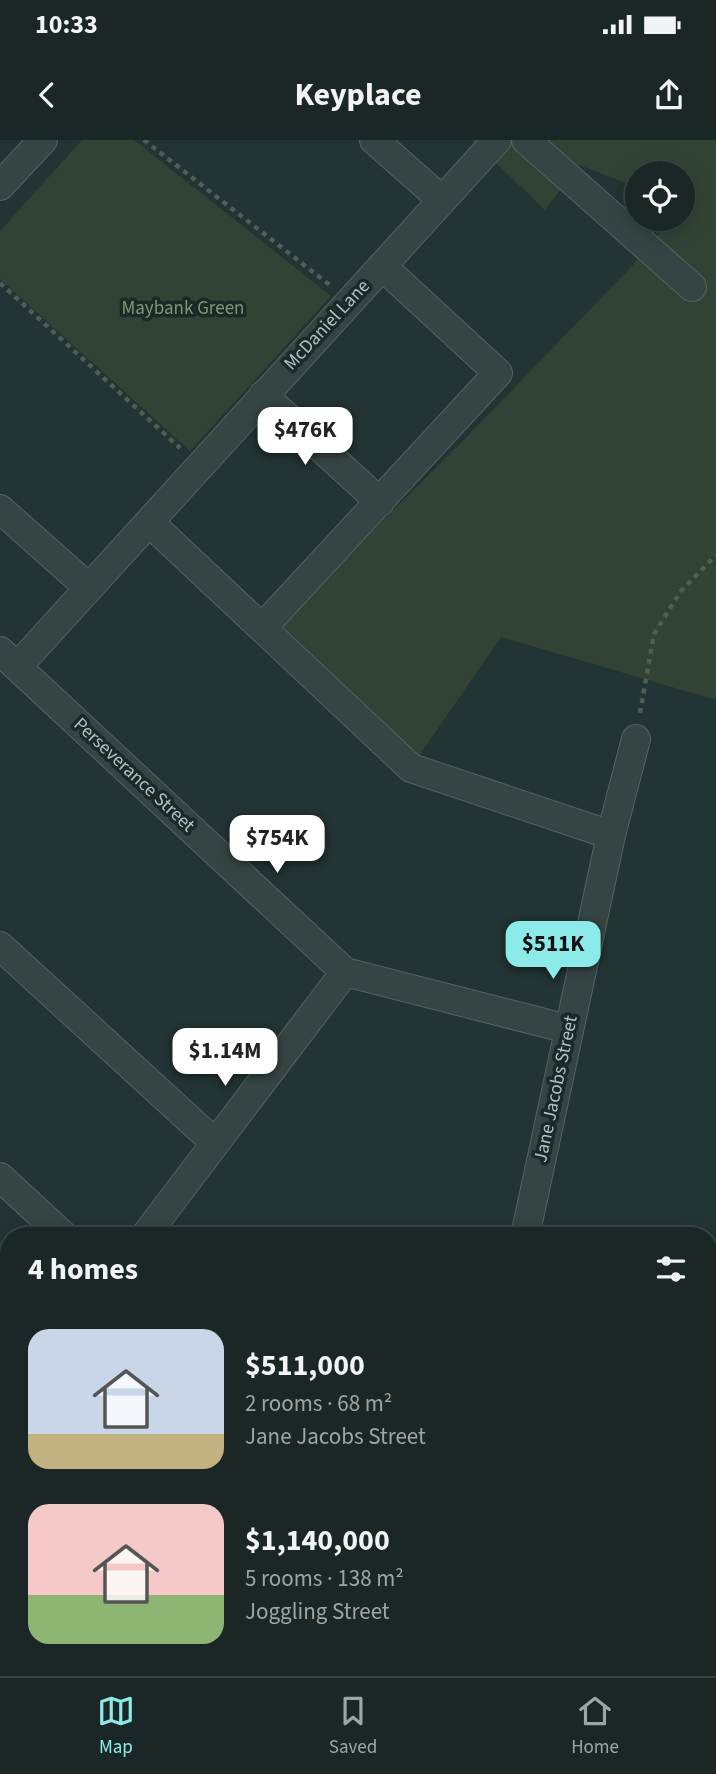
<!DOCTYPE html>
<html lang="en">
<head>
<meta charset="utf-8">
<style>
  :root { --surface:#1a2726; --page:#232f2e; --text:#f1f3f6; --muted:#9fa5a7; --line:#384443; --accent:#8ceae9 }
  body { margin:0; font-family:"Source Sans 3",sans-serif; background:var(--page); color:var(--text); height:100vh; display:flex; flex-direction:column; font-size:26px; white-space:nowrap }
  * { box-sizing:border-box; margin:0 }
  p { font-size:23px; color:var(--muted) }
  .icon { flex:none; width:38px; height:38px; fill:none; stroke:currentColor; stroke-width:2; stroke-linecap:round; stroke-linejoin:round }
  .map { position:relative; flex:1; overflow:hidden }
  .details { position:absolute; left:0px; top:1087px; width:718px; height:450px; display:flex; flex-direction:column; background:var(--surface); border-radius:28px 28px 0 0; box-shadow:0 4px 18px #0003,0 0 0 2px var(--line) }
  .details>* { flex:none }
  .tools { position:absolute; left:625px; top:21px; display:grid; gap:14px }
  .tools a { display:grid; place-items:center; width:70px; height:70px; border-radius:50%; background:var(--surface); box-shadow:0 4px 18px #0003,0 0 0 2px var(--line); font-size:35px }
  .price { position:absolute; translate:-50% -60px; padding:0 16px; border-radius:14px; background:#fff; color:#222; font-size:23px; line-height:46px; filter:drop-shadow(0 2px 4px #0008) }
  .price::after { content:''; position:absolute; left:50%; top:42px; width:21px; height:16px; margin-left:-10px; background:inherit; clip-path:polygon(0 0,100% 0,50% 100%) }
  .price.on { background:var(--accent); color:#111 }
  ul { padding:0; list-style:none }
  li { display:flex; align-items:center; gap:21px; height:175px; padding:0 28px }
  li span { display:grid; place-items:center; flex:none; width:196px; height:140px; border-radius:21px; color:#555 }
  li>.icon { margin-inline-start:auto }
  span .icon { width:84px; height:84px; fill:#fffc; stroke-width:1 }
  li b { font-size:30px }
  h2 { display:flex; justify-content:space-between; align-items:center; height:84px; padding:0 28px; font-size:30px }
  .status { display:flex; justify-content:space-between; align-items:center; height:49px; padding:0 35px; background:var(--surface); direction:ltr }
  .status svg { height:19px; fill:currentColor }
  header { display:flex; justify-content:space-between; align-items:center; height:91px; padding:0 28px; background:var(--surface); font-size:32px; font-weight:700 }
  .tab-bar { display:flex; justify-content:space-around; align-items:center; height:98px; border-top:2px solid var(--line); background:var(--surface); font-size:19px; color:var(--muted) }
  .tab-bar a { display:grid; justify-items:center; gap:4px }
  .tab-bar .on { color:var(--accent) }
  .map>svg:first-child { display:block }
  .green { fill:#324336 }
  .building { fill:#4e6361; stroke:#1d2c2b; stroke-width:2 }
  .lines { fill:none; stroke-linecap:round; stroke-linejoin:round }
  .minor-casing { stroke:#536362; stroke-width:30 }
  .path { stroke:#4c5e56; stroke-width:4.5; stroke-dasharray:5 5; stroke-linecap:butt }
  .minor { stroke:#354544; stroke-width:28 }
  .labels { text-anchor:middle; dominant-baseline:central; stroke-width:7; stroke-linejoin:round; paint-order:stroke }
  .park-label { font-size:19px; fill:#809571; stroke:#1b2929 }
  .street-label { font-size:19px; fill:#b0c2c1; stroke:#1b2929 }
</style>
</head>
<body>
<div class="status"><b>10:33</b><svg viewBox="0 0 49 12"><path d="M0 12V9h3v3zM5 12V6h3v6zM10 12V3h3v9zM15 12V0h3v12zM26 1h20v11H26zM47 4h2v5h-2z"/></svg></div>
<header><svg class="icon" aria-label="back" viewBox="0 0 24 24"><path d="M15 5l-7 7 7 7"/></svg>Keyplace<svg class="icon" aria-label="share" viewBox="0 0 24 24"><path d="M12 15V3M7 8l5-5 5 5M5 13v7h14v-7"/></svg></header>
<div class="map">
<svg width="716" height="1536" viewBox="0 0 716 1536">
  <rect width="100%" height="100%" fill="#223433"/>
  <!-- green -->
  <path class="green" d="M82,0h52l197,156 -141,155 -190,-172v-48z
    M472,0h244v560l-215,-63 -82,119 -140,-133 176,-174 177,-183 39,-47h11v-46h-45v14l-58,-22 -34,45z"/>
  <!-- building -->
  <path class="building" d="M713,1217l3,1v29l-7,-2z
    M712,1335l4,1v24l-7,-2z
    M716,1390v71l-7,-2v-43z
    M709,1494l7,2v40h-60l2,-8h51z"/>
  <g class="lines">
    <!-- minor casing -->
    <g class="minor-casing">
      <path id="minor" d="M374,0l68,60
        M526,0l166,147
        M0,46l43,-46
        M382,126l116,107 -236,255 149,140 200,67
        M263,255l117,107
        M0,369l89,79
        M149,382l113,106
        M0,511l345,321 223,57
        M17,527l480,-527
        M0,806l214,196
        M0,1037l64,59
        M145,1096l200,-264
        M525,1096l86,-401 25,-96
        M0,1189l9,-11
        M0,1211l9,9
        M209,1528l9,8
        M156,1536l8,-8
        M438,1536l1,-8"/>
    </g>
    <!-- path -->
    <path class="path" d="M144,0l187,146
      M0,143l180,165
      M640,573l14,-79 27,-43 35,-36"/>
    <!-- minor -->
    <use href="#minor" class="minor"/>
  </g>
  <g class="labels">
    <!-- park labels -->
    <g class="park-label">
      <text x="183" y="168">Maybank Green</text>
    </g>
    <!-- street labels -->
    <g class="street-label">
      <text transform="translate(327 185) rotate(-47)">McDaniel Lane</text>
      <text transform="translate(134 635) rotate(43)">Perseverance Street</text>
      <text transform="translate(556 949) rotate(-78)">Jane Jacobs Street</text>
    </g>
  </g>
</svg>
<div class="tools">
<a><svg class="icon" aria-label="locate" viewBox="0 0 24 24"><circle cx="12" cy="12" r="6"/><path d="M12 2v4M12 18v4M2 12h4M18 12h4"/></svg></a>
</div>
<b class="price" style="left:305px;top:327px">$476K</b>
<b class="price" style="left:277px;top:735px">$754K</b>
<b class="price on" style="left:553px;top:841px">$511K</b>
<b class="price" style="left:225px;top:948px">$1.14M</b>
<section class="details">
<h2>4 homes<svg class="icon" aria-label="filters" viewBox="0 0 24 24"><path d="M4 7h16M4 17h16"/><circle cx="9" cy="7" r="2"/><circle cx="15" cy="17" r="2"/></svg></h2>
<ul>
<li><span style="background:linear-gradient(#c9d6e8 75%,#c2b280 0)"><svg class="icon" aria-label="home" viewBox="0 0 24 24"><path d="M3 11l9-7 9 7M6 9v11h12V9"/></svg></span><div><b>$511,000</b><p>2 rooms · 68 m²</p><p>Jane Jacobs Street</p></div></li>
<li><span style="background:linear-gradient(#f6c9c9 65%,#8fb573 0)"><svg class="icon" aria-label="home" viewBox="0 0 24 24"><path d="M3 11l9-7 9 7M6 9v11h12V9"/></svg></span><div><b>$1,140,000</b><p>5 rooms · 138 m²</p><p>Joggling Street</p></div></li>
</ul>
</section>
</div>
<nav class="tab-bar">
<a class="on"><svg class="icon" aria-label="map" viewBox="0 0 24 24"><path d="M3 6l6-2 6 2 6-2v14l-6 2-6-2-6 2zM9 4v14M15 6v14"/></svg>Map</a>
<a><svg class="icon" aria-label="saved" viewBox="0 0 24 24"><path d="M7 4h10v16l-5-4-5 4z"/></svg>Saved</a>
<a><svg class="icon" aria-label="home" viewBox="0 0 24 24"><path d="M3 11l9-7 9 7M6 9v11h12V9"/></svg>Home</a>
</nav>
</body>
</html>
